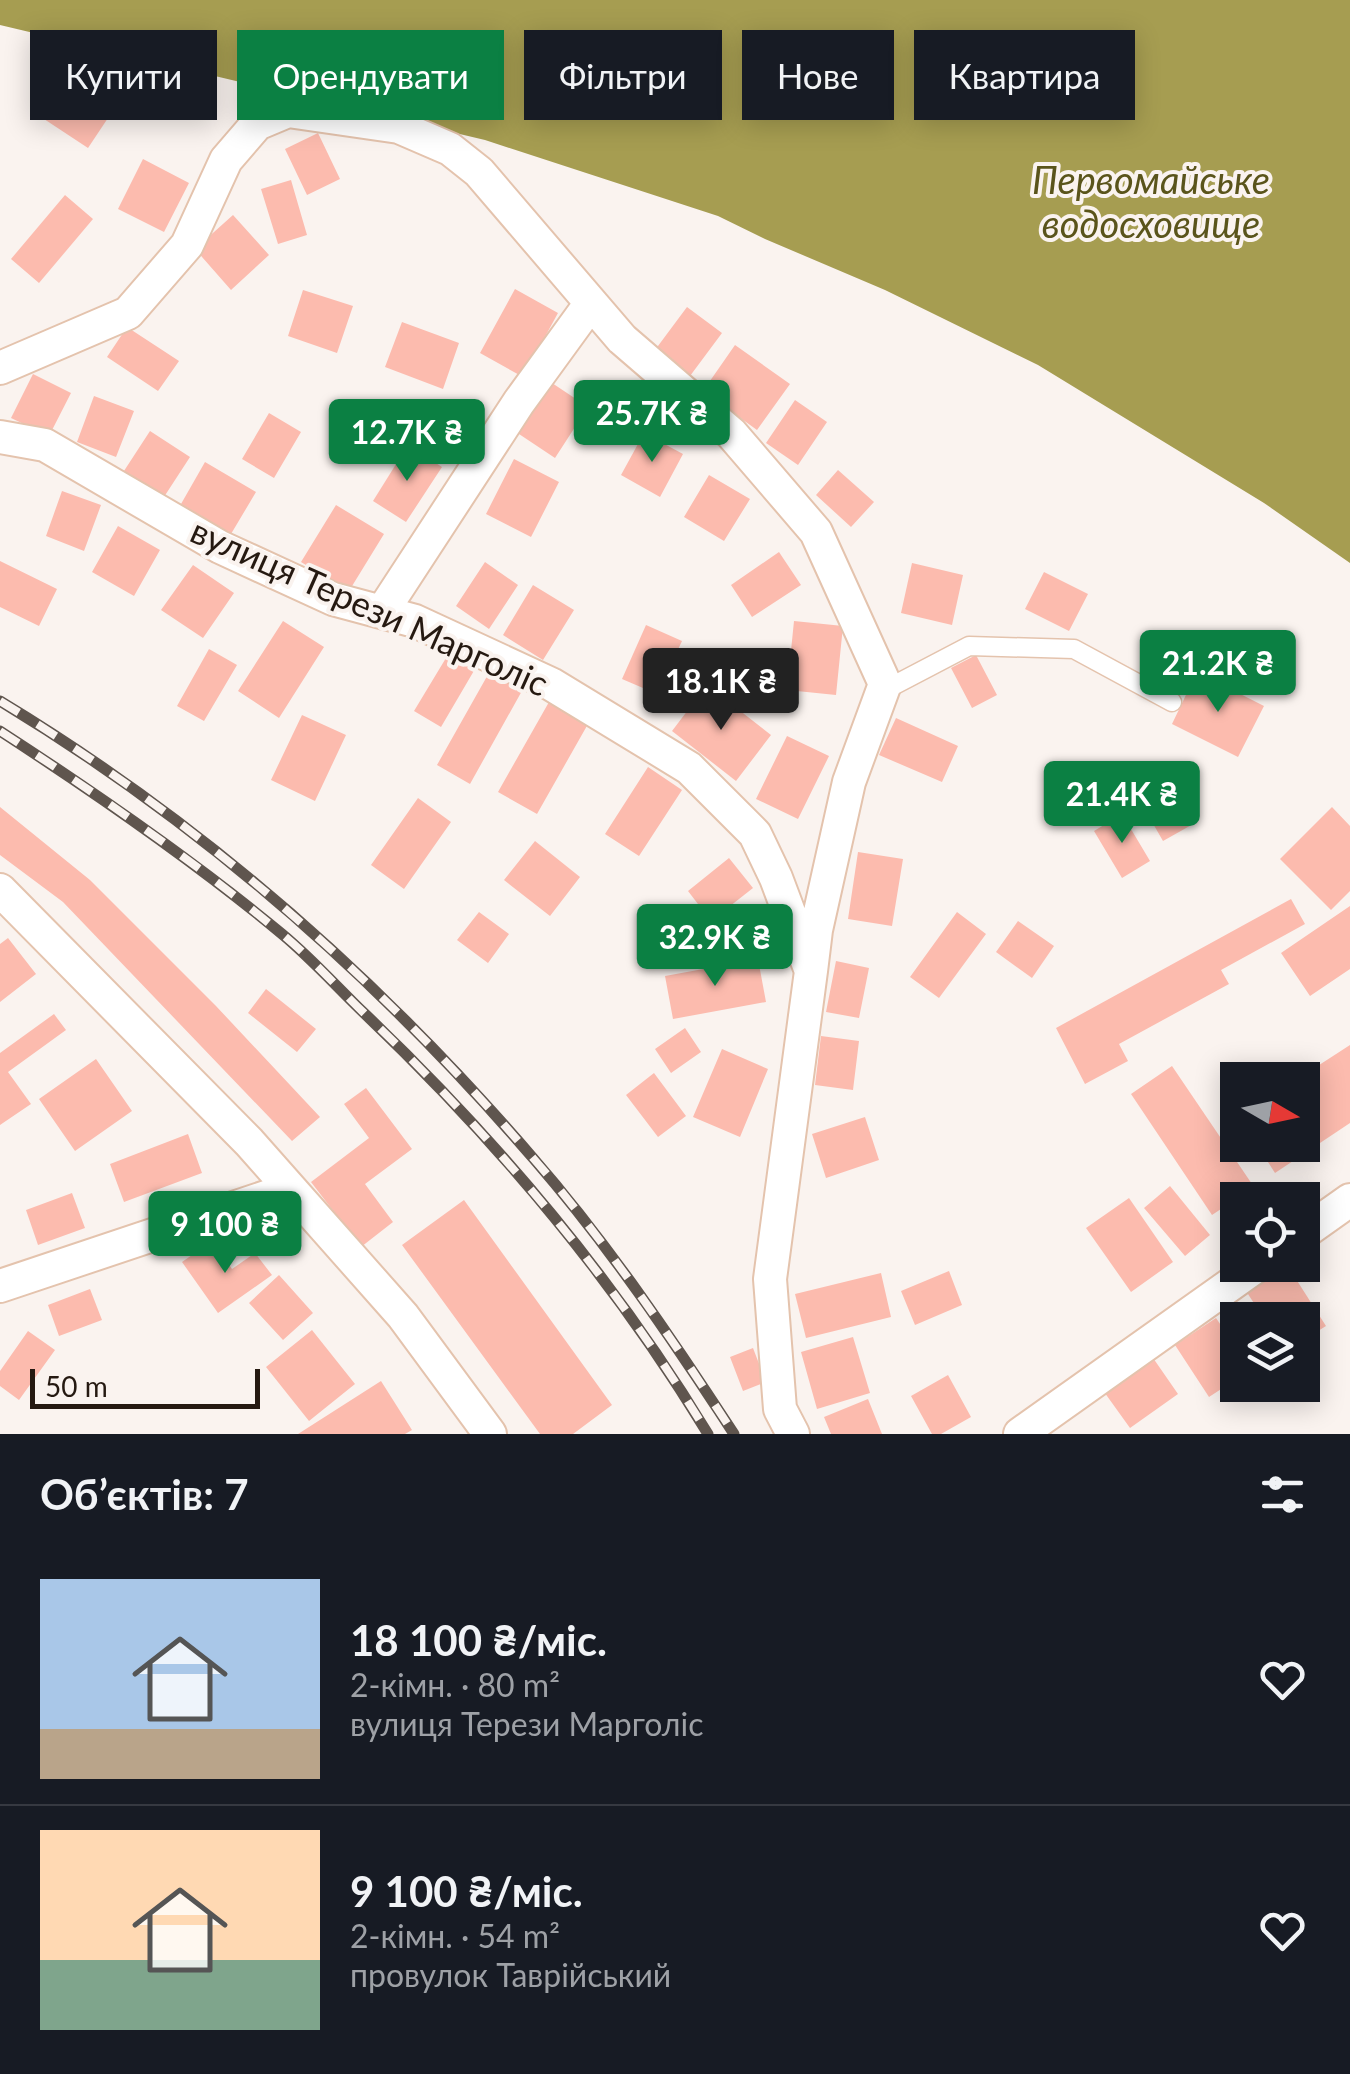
<!DOCTYPE html>
<html lang="uk">
<head>
<meta charset="utf-8">
<style>
  :root { --surface:#171b24; --page:#20242c; --text:#f1f3f6; --muted:#9ea1a6; --line:#363941; --accent:#0b8043 }
  body { margin:0; font-family:Lato,sans-serif; background:var(--page); color:var(--text); height:100vh; display:flex; flex-direction:column; font-size:38px; white-space:nowrap }
  * { box-sizing:border-box; margin:0 }
  p { font-size:32px; color:var(--muted) }
  .icon { flex:none; width:55px; height:55px; fill:none; stroke:currentColor; stroke-width:2; stroke-linecap:round; stroke-linejoin:round }
  .map { position:relative; height:1434px; overflow:hidden }
  .drawer { display:flex; flex-direction:column; background:var(--surface); flex:1 }
  .drawer>* { flex:none }
  .hud { position:absolute; left:30px; top:30px; width:1290px; height:90px; display:flex; gap:20px }
  .needle { width:65px; rotate:99deg }
  .controls { position:absolute; left:1220px; top:1062px; display:grid; gap:20px }
  .controls a { display:grid; place-items:center; width:100px; height:100px; border-radius:0px; background:var(--surface); box-shadow:0 5px 25px #0003; font-size:50px }
  .scale { position:absolute; left:30px; bottom:25px; width:230px; box-sizing:border-box; padding-left:10px; border:5px solid #251911; border-top:0; font-size:28px; line-height:35px; white-space:nowrap; color:#251911; -webkit-text-stroke:8px #faf3ef; paint-order:stroke }
  .price { position:absolute; translate:-50% -85px; padding:0 22px; border-radius:10px; background:var(--accent); color:#fff; font-size:32px; line-height:65px; filter:drop-shadow(0 2px 5px #0008) }
  .price::after { content:''; position:absolute; left:50%; top:60px; width:30px; height:22px; margin-left:-15px; background:inherit; clip-path:polygon(0 0,100% 0,50% 100%) }
  .price.active { background:#222; color:#fff }
  ul { padding:0; list-style:none }
  li { display:flex; align-items:center; gap:30px; height:250px; padding:0 40px }
  li+li { border-top:2px solid var(--line) }
  li span { display:grid; place-items:center; flex:none; width:280px; height:200px; border-radius:0px; color:#555 }
  li>.icon { margin-inline-start:auto }
  span .icon { width:120px; height:120px; fill:#fffc; stroke-width:1 }
  li b { font-size:42px }
  h2 { display:flex; justify-content:space-between; align-items:center; height:120px; padding:0 40px; font-size:42px }
  .tag { padding:0 35px; border-radius:0px; background:var(--surface); box-shadow:0 5px 25px #0003; font-size:35px; line-height:90px }
  .tag.active { background:var(--accent); color:#fff }
  .map>svg:first-child { display:block }
  .water { fill:#a69d51 }
  .building { fill:#fcbbae }
  .lines { fill:none; stroke-linecap:round; stroke-linejoin:round }
  .lane-casing { stroke:#e4c3ad; stroke-width:21 }
  .street-casing { stroke:#e4c3ad; stroke-width:36 }
  .lane { stroke:#fff; stroke-width:18 }
  .street { stroke:#fff; stroke-width:32 }
  .rail-casing { stroke:#5f554e; stroke-width:11 }
  .rail { stroke:#faf3ef; stroke-width:8; stroke-dasharray:22; stroke-linecap:butt }
  .labels { text-anchor:middle; dominant-baseline:central; stroke-width:8; stroke-linejoin:round; paint-order:stroke }
  .street-label { font-size:35px; fill:#251911; stroke:#faf3ef }
  .water-label { font-size:38px; font-style:italic; fill:#5a541b; stroke:#faf3ef }
</style>
</head>
<body>
<div class="map">
<svg width="1350" height="1434" viewBox="0 0 1350 1434">
  <rect width="100%" height="100%" fill="#faf3ef"/>
  <!-- water -->
  <path class="water" d="M0,0h1350v563l-86,-60 -226,-138 -153,-75 -120,-51 -47,-23 -233,-76 -485,-115z"/>
  <!-- building -->
  <path class="building" d="M71,77l45,29 -28,42 -44,-29z
    M318,133l22,46 -33,16 -22,-46z
    M143,159l46,24 -25,49 -46,-23z
    M291,180l16,55 -29,9 -17,-55z
    M65,195l28,24 -54,64 -28,-24z
    M233,215l36,40 -38,35 -36,-41z
    M515,289l43,24 -35,64 -43,-24z
    M303,290l50,16 -16,47 -49,-17z
    M687,307l35,26 -32,43 -35,-26z
    M402,322l57,21 -16,46 -58,-22z
    M127,327l52,34 -21,30 -51,-34z
    M735,345l55,39 -33,46 -54,-39z
    M33,374l38,19 -22,43 -38,-18z
    M549,381l39,26 -33,51 -39,-26z
    M94,396l40,15 -18,46 -39,-15z
    M795,400l32,22 -29,43 -32,-22z
    M269,413l32,19 -27,46 -32,-19z
    M150,431l40,26 -28,43 -40,-26z
    M644,433l39,21 -23,43 -39,-22z
    M408,445l34,22 -36,55 -33,-21z
    M514,459l45,23 -28,55 -45,-23z
    M205,462l51,30 -25,42 -50,-30z
    M838,470l36,32 -23,25 -35,-32z
    M709,475l41,24 -26,42 -40,-24z
    M62,491l39,14 -17,46 -38,-15z
    M336,505l48,29 -35,57 -48,-29z
    M118,526l42,24 -26,46 -42,-24z
    M779,552l22,33 -49,32 -21,-32z
    M0,561l57,28 -18,37 -39,-19z
    M485,562l33,23 -29,44 -33,-23z
    M912,563l51,12 -11,50 -51,-12z
    M193,565l41,28 -31,45 -42,-28z
    M1044,572l44,22 -19,37 -44,-22z
    M533,585l41,25 -31,50 -40,-25z
    M283,621l41,26 -45,71 -41,-27z
    M794,621l49,5 -7,69 -49,-5z
    M646,625l36,16 -25,53 -35,-15z
    M209,649l28,16 -33,56 -27,-15z
    M449,653l26,16 -34,58 -27,-16z
    M976,655l21,40 -25,13 -21,-40z
    M490,671l33,18 -53,95 -33,-19z
    M1197,672l67,34 -26,51 -66,-33z
    M707,685l64,50 -35,46 -64,-50z
    M549,702l39,22 -51,90 -39,-22z
    M302,715l44,20 -31,66 -44,-21z
    M896,718l62,28 -16,36 -63,-27z
    M787,736l42,20 -31,63 -42,-20z
    M648,767l34,23 -43,66 -34,-22z
    M1172,783l23,40 -32,18 -23,-40z
    M418,798l33,24 -47,67 -33,-24z
    M0,807l90,73 126,126 104,111 -28,24 -229,-239 -63,-47z
    M1332,807l18,19v65l-19,19 -51,-51z
    M1122,814l28,47 -28,17 -28,-47z
    M535,841l45,36 -30,39 -46,-36z
    M858,852l45,7 -11,67 -44,-7z
    M729,858l24,30 -42,33 -23,-30z
    M1291,899l14,25 -84,46 8,14 -110,60 9,17 -43,23 -29,-56z
    M1350,906v63l-40,27 -29,-43z
    M479,912l30,22 -21,29 -31,-23z
    M957,912l29,22 -47,64 -29,-21z
    M1018,921l36,25 -22,32 -36,-26z
    M8,938l28,36 -36,28v-58z
    M758,959l8,43 -93,17 -8,-43z
    M836,961l33,7 -10,50 -33,-6z
    M266,989l50,40 -19,23 -49,-39z
    M54,1014l12,16 -58,42 23,32 -31,21v-72z
    M685,1028l16,24 -30,21 -16,-24z
    M821,1036l38,5 -6,49 -38,-5z
    M1350,1045v78l-75,50 -18,-28h45v-65h-6z
    M722,1049l46,20 -28,68 -47,-20z
    M96,1059l36,52 -57,40 -36,-52z
    M1172,1066l82,121 -42,28 -81,-121z
    M654,1073l32,43 -28,21 -32,-42z
    M366,1088l46,61 -47,35 28,38 -32,25 -50,-65 58,-44 -25,-34z
    M865,1117l14,43 -53,18 -14,-44z
    M188,1134l14,39 -78,29 -14,-38z
    M1170,1186l40,49 -25,21 -41,-48z
    M72,1193l13,35 -47,17 -12,-35z
    M1129,1198l44,64 -42,30 -45,-64z
    M464,1200l148,205 -39,29h-33l-138,-189z
    M212,1241l20,28 23,-16 17,22 -54,38 -36,-51z
    M1279,1265h8l39,61 -24,15v-21h-37l-21,-32z
    M949,1271l13,34 -47,20 -14,-34z
    M881,1273l10,44 -85,21 -11,-44z
    M279,1275l34,38 -30,27 -34,-37z
    M90,1289l12,31 -43,16 -11,-31z
    M1216,1318l22,32v28l-29,19 -34,-52z
    M312,1330l43,54 -46,37 -43,-54z
    M28,1331l27,19 -36,50 -19,-14v-15z
    M853,1337l17,56 -53,16 -16,-57z
    M753,1348l13,34 -23,9 -13,-34z
    M1151,1355l27,39 -48,34 -28,-39z
    M948,1375l23,42 -30,17h-9l-21,-38z
    M381,1381l31,49 -7,4h-107z
    M868,1399l14,35h-51l-7,-17z"/>
  <g class="lines">
    <!-- lane casing -->
    <g class="lane-casing">
      <path id="lane" d="M883,691l86,-45 105,3 98,53"/>
    </g>
    <!-- street casing -->
    <g class="street-casing">
      <path id="street" d="M0,368l128,-55 59,-68 39,-85 31,-36 31,-13 111,16 51,22 29,23 143,167 109,94 85,99 69,152 -36,98 -33,148 -5,41
        M0,437l45,8 175,102 113,52 82,22 136,63 138,84 66,66 21,44 35,93 -41,308 10,130 13,25
        M382,612l137,-210 72,-99
        M0,890l249,252 154,174 87,118
        M1302,1234l48,-34
        M0,1286l290,-97
        M1020,1434l238,-169"/>
    </g>
    <!-- lane -->
    <use href="#lane" class="lane"/>
    <!-- street -->
    <use href="#street" class="street"/>
    <!-- rail casing -->
    <g class="rail-casing">
      <path id="rail" d="M0,701c202,122 380,279 533,457 75,86 139,181 201,276
        M0,731c97,63 193,129 282,203 29,24 55,53 82,79 131,125 250,266 344,421"/>
    </g>
    <!-- rail -->
    <use href="#rail" class="rail"/>
  </g>
  <g class="labels">
    <!-- street labels -->
    <g class="street-label">
      <text transform="translate(370 606) rotate(24)">вулиця Терези Марголіс</text>
    </g>
    <!-- water labels -->
    <g class="water-label">
      <text x="1151" y="179">Первомайське<tspan x="1151" dy="44">водосховище</tspan></text>
    </g>
  </g>
</svg>
<div class="controls">
<a><svg class="needle" viewBox="-14 -14 28 28"><path d="M0-13l5 13h-10z" fill="#e53935"/><path d="M0 13l5-13h-10z" fill="#9ea1a6"/></svg></a>
<a><svg class="icon" aria-label="locate" viewBox="0 0 24 24"><circle cx="12" cy="12" r="6"/><path d="M12 2v4M12 18v4M2 12h4M18 12h4"/></svg></a>
<a><svg class="icon" aria-label="layers" viewBox="0 0 24 24"><path d="M12 4l9 5-9 5-9-5zM3 14l9 5 9-5"/></svg></a>
</div>
<div class="scale">50 m</div>
<b class="price" style="left:652px;top:465px">25.7K ₴</b>
<b class="price" style="left:407px;top:484px">12.7K ₴</b>
<b class="price" style="left:1218px;top:715px">21.2K ₴</b>
<b class="price active" style="left:721px;top:733px">18.1K ₴</b>
<b class="price" style="left:1122px;top:846px">21.4K ₴</b>
<b class="price" style="left:715px;top:989px">32.9K ₴</b>
<b class="price" style="left:225px;top:1276px">9 100 ₴</b>
<div class="hud">
<a class="tag">Купити</a>
<a class="tag active">Орендувати</a>
<a class="tag">Фільтри</a>
<a class="tag">Нове</a>
<a class="tag">Квартира</a>
</div>
</div>
<section class="drawer">
<h2>Об’єктів: 7<svg class="icon" aria-label="filters" viewBox="0 0 24 24"><path d="M4 7h16M4 17h16"/><circle cx="9" cy="7" r="2"/><circle cx="15" cy="17" r="2"/></svg></h2>
<ul>
<li><span style="background:linear-gradient(#a9c7e8 75%,#b9a48a 0)"><svg class="icon" aria-label="home" viewBox="0 0 24 24"><path d="M3 11l9-7 9 7M6 9v11h12V9"/></svg></span><div><b>18 100 ₴/міс.</b><p>2-кімн. · 80 m²</p><p>вулиця Терези Марголіс</p></div><svg class="icon" aria-label="heart" viewBox="0 0 24 24"><path d="M12 20l-8-8c-3-5 5-10 8-4 3-6 11-1 8 4z"/></svg></li>
<li><span style="background:linear-gradient(#ffd9b3 65%,#7fa58c 0)"><svg class="icon" aria-label="home" viewBox="0 0 24 24"><path d="M3 11l9-7 9 7M6 9v11h12V9"/></svg></span><div><b>9 100 ₴/міс.</b><p>2-кімн. · 54 m²</p><p>провулок Таврійський</p></div><svg class="icon" aria-label="heart" viewBox="0 0 24 24"><path d="M12 20l-8-8c-3-5 5-10 8-4 3-6 11-1 8 4z"/></svg></li>
</ul>
</section>
</body>
</html>
